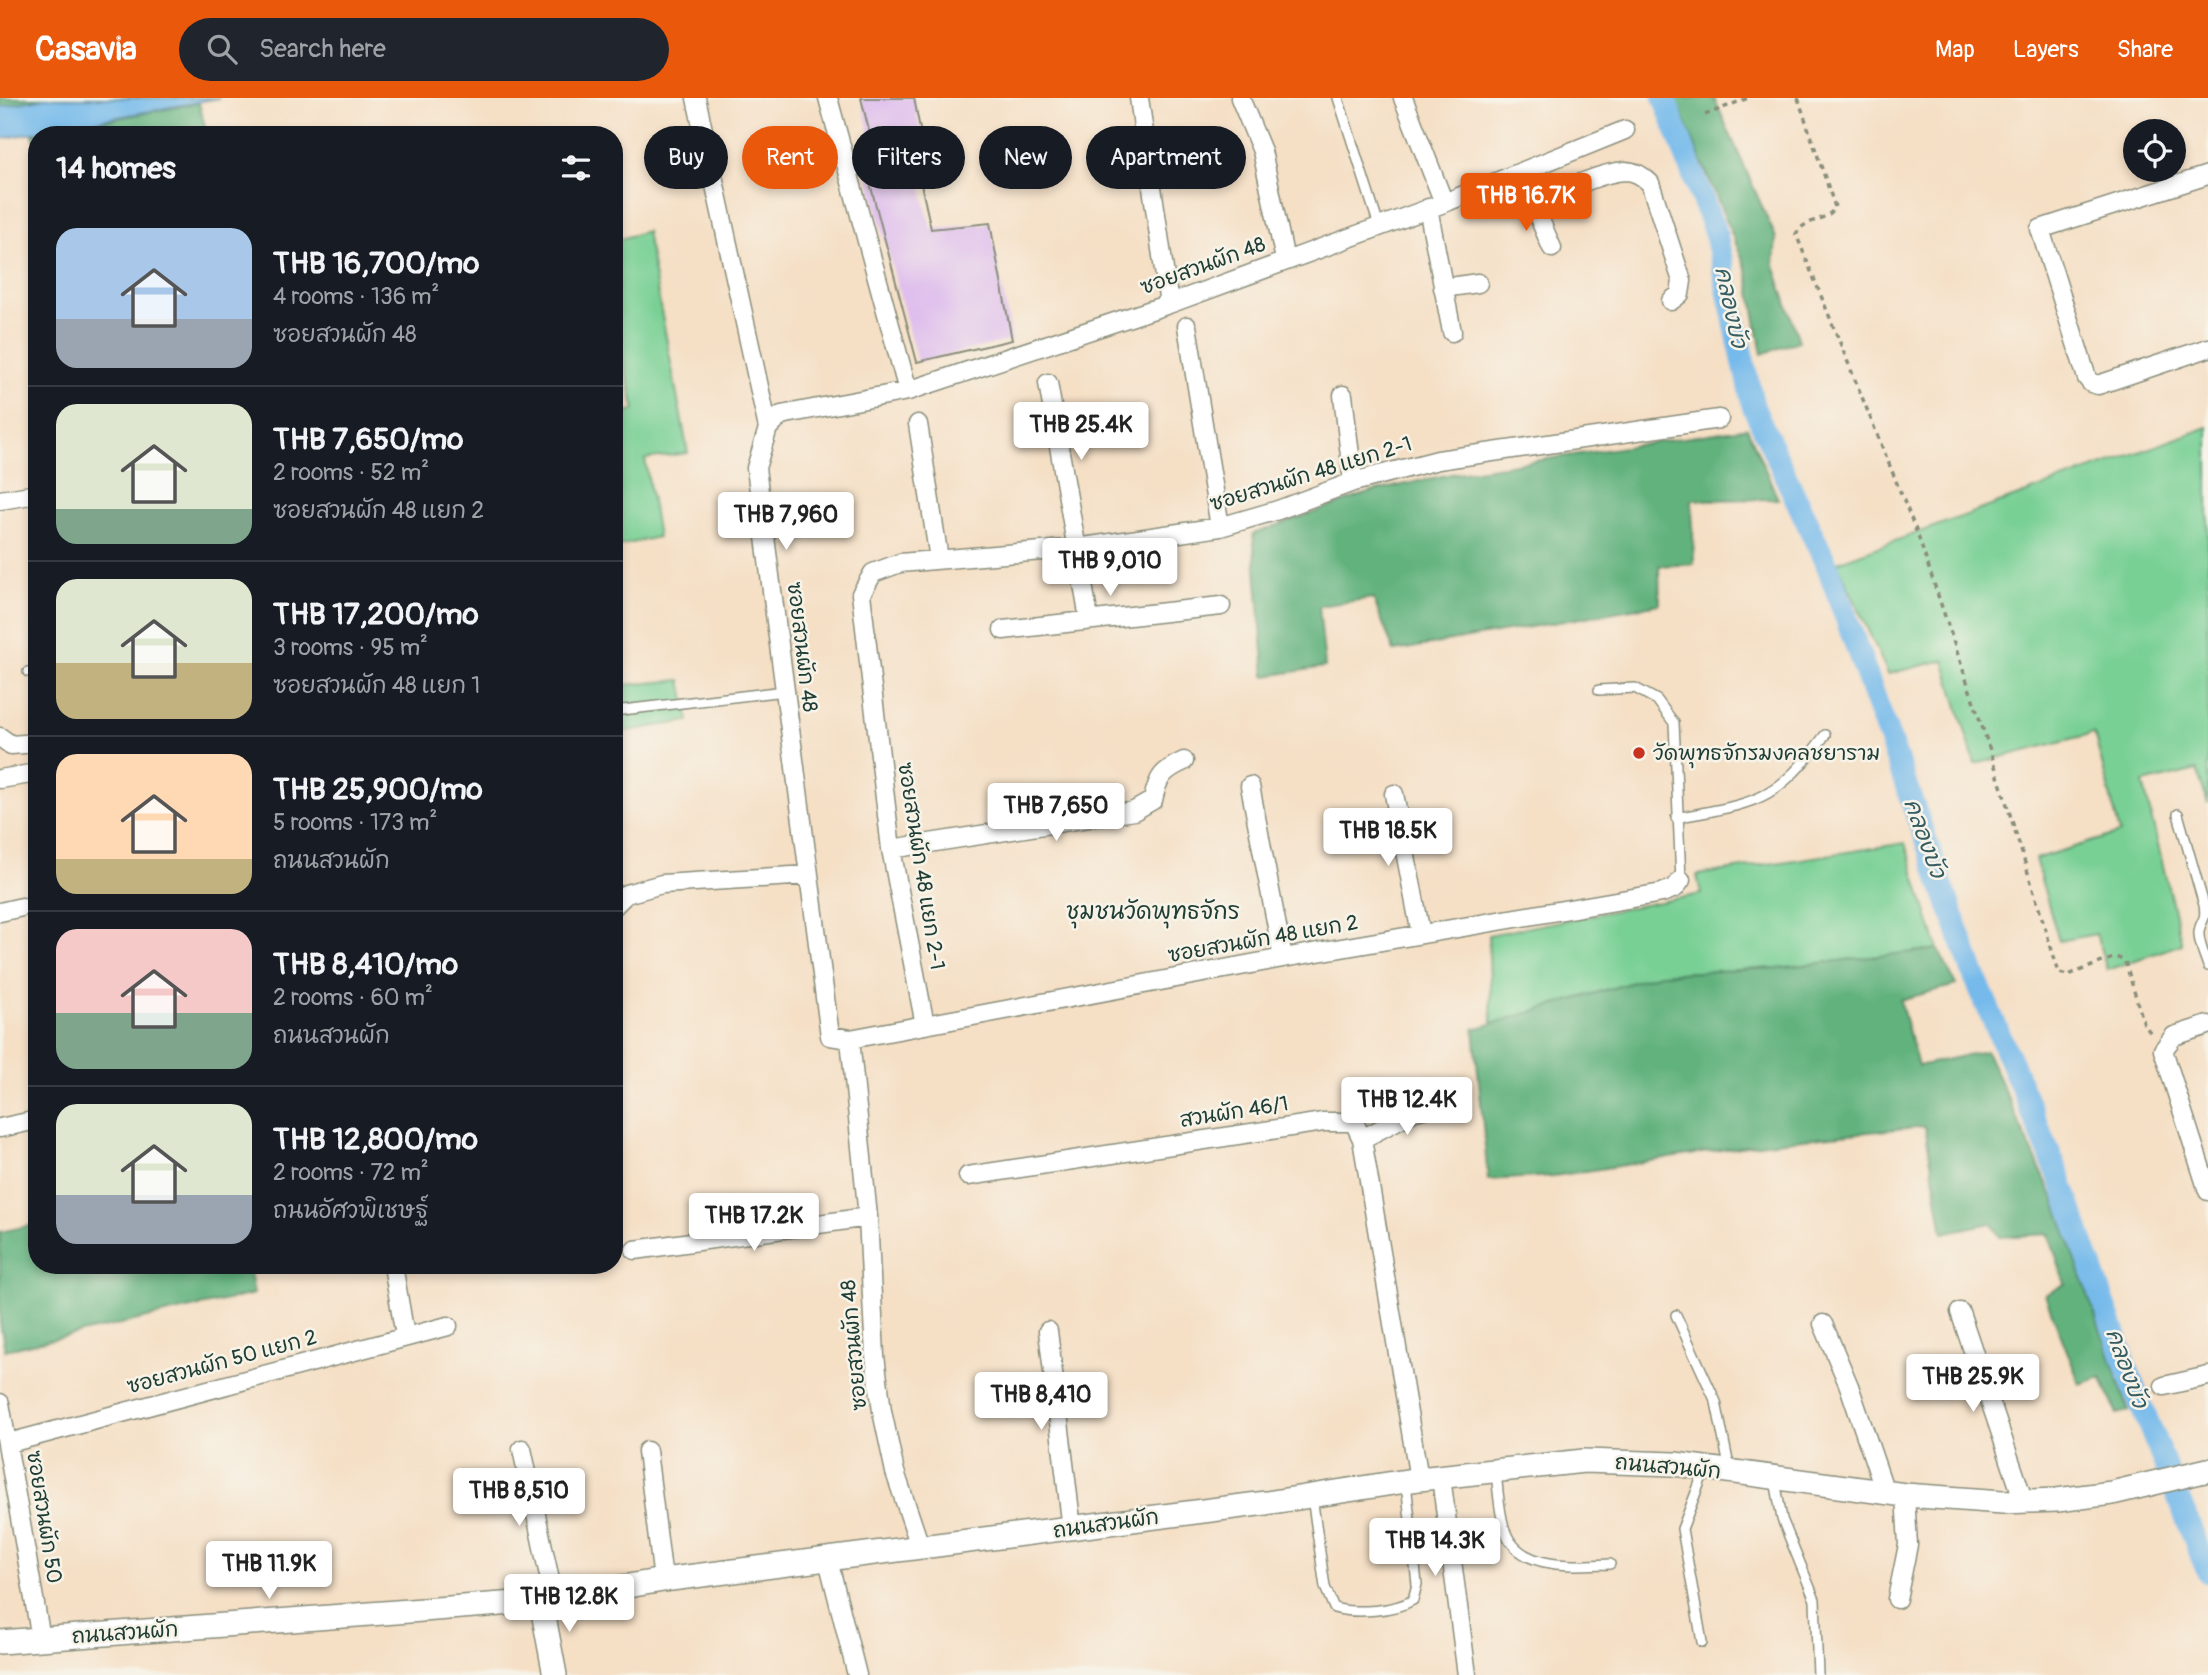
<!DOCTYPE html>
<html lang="en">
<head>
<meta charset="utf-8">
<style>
  :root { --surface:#171b24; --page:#20242c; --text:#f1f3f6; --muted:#9ea1a6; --line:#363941; --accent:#ea580c }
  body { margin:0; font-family:Pangolin,"Playpen Sans Thai",sans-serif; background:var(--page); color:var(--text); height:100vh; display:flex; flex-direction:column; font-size:26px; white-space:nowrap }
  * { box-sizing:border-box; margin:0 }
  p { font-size:23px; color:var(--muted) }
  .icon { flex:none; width:38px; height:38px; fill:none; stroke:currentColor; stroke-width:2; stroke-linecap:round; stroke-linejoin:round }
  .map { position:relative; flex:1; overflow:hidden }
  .details { position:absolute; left:28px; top:28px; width:595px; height:1148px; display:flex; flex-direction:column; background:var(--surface); border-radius:28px; box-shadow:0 4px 10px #0003 }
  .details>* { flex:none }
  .banner { position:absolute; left:644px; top:28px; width:665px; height:63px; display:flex; gap:14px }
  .tools { position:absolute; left:2123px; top:21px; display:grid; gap:14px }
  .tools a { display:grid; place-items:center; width:63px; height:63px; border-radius:50%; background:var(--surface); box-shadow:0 4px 10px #0003; font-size:35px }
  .price { position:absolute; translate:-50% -60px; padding:0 16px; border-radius:7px; background:#fff; color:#222; font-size:23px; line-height:46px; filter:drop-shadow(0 2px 4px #0008) }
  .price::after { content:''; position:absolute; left:50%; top:42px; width:21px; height:16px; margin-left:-10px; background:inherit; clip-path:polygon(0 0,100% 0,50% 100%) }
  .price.active { background:var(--accent); color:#fff }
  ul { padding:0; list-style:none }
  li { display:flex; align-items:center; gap:21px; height:175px; padding:0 28px }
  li+li { border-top:2px solid var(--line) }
  li span { display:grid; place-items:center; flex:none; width:196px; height:140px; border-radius:21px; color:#555 }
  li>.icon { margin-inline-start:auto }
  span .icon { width:84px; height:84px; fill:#fffc; stroke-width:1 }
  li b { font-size:30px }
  h2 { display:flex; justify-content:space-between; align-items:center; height:84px; padding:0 28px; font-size:30px }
  .pill { padding:0 24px; border-radius:32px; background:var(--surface); box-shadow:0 4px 10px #0003; font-size:24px; line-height:63px }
  .pill.active { background:var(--accent); color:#fff }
  header { display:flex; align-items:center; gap:42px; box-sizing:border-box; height:98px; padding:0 35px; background:var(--accent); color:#fff }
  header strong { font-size:33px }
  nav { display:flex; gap:38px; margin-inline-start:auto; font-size:24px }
  .search { width:490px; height:63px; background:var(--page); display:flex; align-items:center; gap:18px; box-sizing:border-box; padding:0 24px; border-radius:38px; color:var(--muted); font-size:26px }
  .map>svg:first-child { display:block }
  .green { fill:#79d095; stroke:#4c8664; stroke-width:2 }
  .forest { fill:#62b27e; stroke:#407859; stroke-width:2 }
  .water { fill:#75baeb; stroke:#4a7c90; stroke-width:2 }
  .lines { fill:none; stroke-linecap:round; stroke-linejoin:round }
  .canal { stroke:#75baeb; stroke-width:23 }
  .building { fill:#d9b2ee }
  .service-casing { stroke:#8a8e7c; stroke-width:12 }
  .minor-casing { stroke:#8a8e7c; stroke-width:21 }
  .tertiary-casing { stroke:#8a8e7c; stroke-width:26 }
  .path { stroke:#8a8e7c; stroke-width:3.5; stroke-dasharray:5 5; stroke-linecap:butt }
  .service { stroke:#fff; stroke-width:9 }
  .minor { stroke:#fff; stroke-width:18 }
  .tertiary { stroke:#fff; stroke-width:23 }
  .poi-dot { fill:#c8321e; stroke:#f7f3e8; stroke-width:2.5 }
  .labels { text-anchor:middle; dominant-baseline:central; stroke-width:5; stroke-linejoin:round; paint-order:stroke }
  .street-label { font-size:21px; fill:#1f3d34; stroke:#f7f3e8 }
  .poi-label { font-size:21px; fill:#1f3d34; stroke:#f7f3e8; text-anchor:start }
  .water-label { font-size:23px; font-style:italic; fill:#345c62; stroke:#f7f3e8 }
  .neighbourhood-label { font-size:23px; fill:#1f3d34; stroke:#f7f3e8 }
</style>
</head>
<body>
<header>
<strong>Casavia</strong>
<div class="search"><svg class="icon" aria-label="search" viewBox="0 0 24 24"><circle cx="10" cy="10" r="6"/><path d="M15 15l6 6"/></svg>Search here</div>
<nav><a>Map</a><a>Layers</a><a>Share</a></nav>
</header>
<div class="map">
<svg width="2208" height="1577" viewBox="0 0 2208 1577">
  <rect width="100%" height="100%" fill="#f7f3e8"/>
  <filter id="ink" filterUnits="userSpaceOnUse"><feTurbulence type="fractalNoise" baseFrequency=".0143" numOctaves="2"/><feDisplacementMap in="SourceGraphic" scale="14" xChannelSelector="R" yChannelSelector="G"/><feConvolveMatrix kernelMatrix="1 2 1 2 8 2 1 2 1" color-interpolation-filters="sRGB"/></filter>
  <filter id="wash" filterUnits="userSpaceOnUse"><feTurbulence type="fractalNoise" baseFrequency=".00686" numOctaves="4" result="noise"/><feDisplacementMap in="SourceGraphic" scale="28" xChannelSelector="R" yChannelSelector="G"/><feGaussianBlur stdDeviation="1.57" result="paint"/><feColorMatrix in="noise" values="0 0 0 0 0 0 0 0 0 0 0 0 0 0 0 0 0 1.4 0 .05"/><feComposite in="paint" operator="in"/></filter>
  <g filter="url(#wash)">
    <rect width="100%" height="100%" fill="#f5dfc5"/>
    <!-- green -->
    <path class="green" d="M646,133l42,222 -43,6 13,78 -44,10v-133l21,-4 -21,-88v-81z
      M2208,329v377l-11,-34 -54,13 39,161 -75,26 -11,-36 -37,7 -24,-82 85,-26 -26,-100 -119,31 -31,-104 -56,14 -51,-112z
      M681,582l8,41 -75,12v-47z
      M1905,745l33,106 -160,19 -118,6 -168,50 -4,-89 213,-41 -4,-19z"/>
    <!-- forest -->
    <path class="forest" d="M0,0h44l-44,9z
      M1675,0h39l62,140 -2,27 25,76 -37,13 -15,-84z
      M199,5l8,32h-170v16l-4,-17z
      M1747,330l31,71 -86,1 2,64 -35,2 1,38 -266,47 -21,-53 -54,8 6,61 -60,9 -12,-142 118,-42 80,-18z
      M1938,851l18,36 -56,15 18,66 68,-15 69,150 74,210 -12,3 -16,-37 -21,7 -35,-89 20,-11 -16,-50 -49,3 -9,-14 -48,10 -18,-107 -159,17 -212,33 -66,4 -14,-151 186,-55 118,-6z
      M37,1126v41h212l5,29 -249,56 -5,-27v-91z"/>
    <!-- water -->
    <path class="water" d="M44,0h175l-219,41v-32z"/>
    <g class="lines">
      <!-- canal -->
      <path class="canal" d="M1664,0l52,137 37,171 76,164 144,402 88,209 73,207 74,184"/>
    </g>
    <g id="blocks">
      <!-- building -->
      <path class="building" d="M861,0h53l11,57 -10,2 16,72 59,-6 22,117 -95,22 -56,-213 12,-2z"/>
    </g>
  </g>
  <g filter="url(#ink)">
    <use href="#blocks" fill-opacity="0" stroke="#8a8e7c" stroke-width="2"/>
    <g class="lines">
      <!-- service casing -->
      <g class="service-casing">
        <path id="service" d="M1338,0l41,128
          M28,574l9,-1
          M1599,592l36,-2 22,12 17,23 7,157
          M614,613l171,-20
          M2178,716l26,91c3,17 -4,15 -5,27 -1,11 6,24 9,34
          M1676,720c81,-16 98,-14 149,-83
          M1676,1217l40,87 14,69
          M1496,1374c2,18 3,38 8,55 12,45 71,38 106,37
          M1775,1382l7,39 33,81 3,75
          M1312,1399l13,90 9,21c21,6 61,3 79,-8l4,-16 -11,-101
          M1702,1544l-20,-113 23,-60"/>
      </g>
      <!-- minor casing -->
      <g class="minor-casing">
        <path id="minor" d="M696,0l72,330
          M828,0l80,293
          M1139,0l30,206
          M1240,0l22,53 23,109
          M1403,0l41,105
          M1520,75l32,75
          M2208,77l-168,54 47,149 4,5 7,2 110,-37
          M1535,105c23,-10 66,-31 90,-32 11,0 18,5 25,12l32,98 -2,13 -9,7
          M1428,110l24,124
          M1443,190l35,-5
          M1187,228l33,201
          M1048,285l41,236
          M1343,297l10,87
          M918,326l21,135
          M0,402l37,-6
          M1003,532l218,-24
          M0,639l11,8 26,-2
          M0,681l37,-6
          M1250,688l33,172
          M1394,696l27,140
          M891,751l243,-38 19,-11c5,-23 9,-29 31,-39
          M614,808l12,-12 36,-10 147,-9
          M0,814l22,-5
          M925,927l-34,-176 -30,-255 12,-21 27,-10 177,-15 143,-21 58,-17 75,-28 85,-22 281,-41
          M2208,927l-34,11 -11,14 45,141
          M850,941l433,-81 379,-65 13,-5 6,-8
          M0,1030l37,-8
          M1362,1041l53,-28 27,-7
          M968,1078l355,-54h31l8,17 57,340
          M635,1152l233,-33
          M393,1167l12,71
          M1960,1214l64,190
          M1823,1226l26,62 36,106
          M1048,1233l24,198
          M2164,1288l44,-10
          M0,1305l41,236
          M9,1345l439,-117
          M522,1351l32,150
          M647,1353l16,129
          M1441,1379l26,198
          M921,1451l-26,-77 -13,-61 -7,-55 -7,-139 -18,-178 -20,-3 -74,-568 12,-40 13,-13 127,-24 261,-87 275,-101 181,-73
          M828,1462l29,115
          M1897,1501l11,-54 -3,-50"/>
      </g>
      <!-- tertiary casing -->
      <g class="tertiary-casing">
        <path id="tertiary" d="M541,1503l14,74
          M0,1544l541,-41 122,-21 603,-77 153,-24 165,-18 91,3 230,31 98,7 54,-2 55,-7 96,-23"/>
      </g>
      <!-- path -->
      <path class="path" d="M1798,0l37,109c-7,15 -31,11 -39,27l121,299 74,220 68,220 9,2 48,-18 9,4 19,63 8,11
        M1705,17l43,-17"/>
      <!-- service -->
      <use href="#service" class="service"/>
      <!-- minor -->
      <use href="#minor" class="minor"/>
      <!-- tertiary -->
      <use href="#tertiary" class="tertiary"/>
    </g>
  </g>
  <!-- markers -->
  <circle class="poi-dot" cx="1639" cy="655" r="7"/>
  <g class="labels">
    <!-- street labels -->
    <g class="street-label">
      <text transform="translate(1203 168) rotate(-20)">ซอยสวนผัก 48</text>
      <text transform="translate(1311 376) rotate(-17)">ซอยสวนผัก 48 แยก 2-1</text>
      <text transform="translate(802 549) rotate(83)">ซอยสวนผัก 48</text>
      <text transform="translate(921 768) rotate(81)">ซอยสวนผัก 48 แยก 2-1</text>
      <text transform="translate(1263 841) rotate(-10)">ซอยสวนผัก 48 แยก 2</text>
      <text transform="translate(1234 1014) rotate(-9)">สวนผัก 46/1</text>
      <text transform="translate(854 1247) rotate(-95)">ซอยสวนผัก 48</text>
      <text transform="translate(222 1264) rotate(-15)">ซอยสวนผัก 50 แยก 2</text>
      <text transform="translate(1668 1369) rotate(5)">ถนนสวนผัก</text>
      <text transform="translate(44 1419) rotate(81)">ซอยสวนผัก 50</text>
      <text transform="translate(1106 1426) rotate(-8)">ถนนสวนผัก</text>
      <text transform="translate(125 1535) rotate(-4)">ถนนสวนผัก</text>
    </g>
    <!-- poi labels -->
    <g class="poi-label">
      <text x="1653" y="655">วัดพุทธจักรมงคลชยาราม</text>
    </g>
    <!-- water labels -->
    <g class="water-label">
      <text transform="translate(1731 209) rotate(78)">คลองบัว</text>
      <text transform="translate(1925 740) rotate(70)">คลองบัว</text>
      <text transform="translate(2127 1270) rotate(70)">คลองบัว</text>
    </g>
    <!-- neighbourhood labels -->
    <g class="neighbourhood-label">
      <text x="1153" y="813">ชุมชนวัดพุทธจักร</text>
    </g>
  </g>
</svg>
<div class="tools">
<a><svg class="icon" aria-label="locate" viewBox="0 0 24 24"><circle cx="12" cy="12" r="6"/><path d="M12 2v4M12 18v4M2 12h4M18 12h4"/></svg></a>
</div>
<b class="price active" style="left:1526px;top:135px">THB 16.7K</b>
<b class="price" style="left:1081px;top:364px">THB 25.4K</b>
<b class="price" style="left:786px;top:454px">THB 7,960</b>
<b class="price" style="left:1110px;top:500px">THB 9,010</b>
<b class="price" style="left:1056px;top:745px">THB 7,650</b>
<b class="price" style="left:1388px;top:770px">THB 18.5K</b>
<b class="price" style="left:1407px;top:1039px">THB 12.4K</b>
<b class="price" style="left:754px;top:1155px">THB 17.2K</b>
<b class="price" style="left:1973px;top:1316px">THB 25.9K</b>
<b class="price" style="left:1041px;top:1334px">THB 8,410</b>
<b class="price" style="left:519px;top:1430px">THB 8,510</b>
<b class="price" style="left:1435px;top:1480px">THB 14.3K</b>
<b class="price" style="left:269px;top:1503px">THB 11.9K</b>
<b class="price" style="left:569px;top:1536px">THB 12.8K</b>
<div class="banner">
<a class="pill">Buy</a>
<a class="pill active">Rent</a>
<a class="pill">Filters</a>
<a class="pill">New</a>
<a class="pill">Apartment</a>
</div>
<section class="details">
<h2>14 homes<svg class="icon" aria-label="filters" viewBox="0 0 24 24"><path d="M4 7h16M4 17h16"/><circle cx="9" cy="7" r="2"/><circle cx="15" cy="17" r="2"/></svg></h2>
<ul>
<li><span style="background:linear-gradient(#a9c7e8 65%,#9aa5b1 0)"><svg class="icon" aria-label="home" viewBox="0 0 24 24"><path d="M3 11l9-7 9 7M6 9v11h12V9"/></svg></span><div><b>THB 16,700/mo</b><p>4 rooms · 136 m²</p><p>ซอยสวนผัก 48</p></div></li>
<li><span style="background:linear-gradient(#dfe7d0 75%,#7fa58c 0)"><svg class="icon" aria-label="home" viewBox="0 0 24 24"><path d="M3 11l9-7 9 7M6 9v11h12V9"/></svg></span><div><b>THB 7,650/mo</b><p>2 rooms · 52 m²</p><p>ซอยสวนผัก 48 แยก 2</p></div></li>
<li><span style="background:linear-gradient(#dfe7d0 60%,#c2b280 0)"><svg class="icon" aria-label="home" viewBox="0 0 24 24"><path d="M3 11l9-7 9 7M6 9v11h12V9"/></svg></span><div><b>THB 17,200/mo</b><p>3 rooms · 95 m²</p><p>ซอยสวนผัก 48 แยก 1</p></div></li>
<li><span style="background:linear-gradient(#ffd9b3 75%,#c2b280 0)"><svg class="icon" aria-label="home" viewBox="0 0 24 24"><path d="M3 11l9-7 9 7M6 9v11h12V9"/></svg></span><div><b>THB 25,900/mo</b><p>5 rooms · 173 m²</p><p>ถนนสวนผัก</p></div></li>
<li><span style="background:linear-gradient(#f6c9c9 60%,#7fa58c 0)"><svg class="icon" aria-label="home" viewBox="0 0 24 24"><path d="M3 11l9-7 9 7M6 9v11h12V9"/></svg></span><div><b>THB 8,410/mo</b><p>2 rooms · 60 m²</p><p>ถนนสวนผัก</p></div></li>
<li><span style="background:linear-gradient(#dfe7d0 65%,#9aa5b1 0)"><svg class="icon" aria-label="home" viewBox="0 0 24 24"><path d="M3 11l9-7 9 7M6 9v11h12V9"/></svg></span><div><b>THB 12,800/mo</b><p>2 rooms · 72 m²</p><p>ถนนอัศวพิเชษฐ์</p></div></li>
</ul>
</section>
</div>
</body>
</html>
